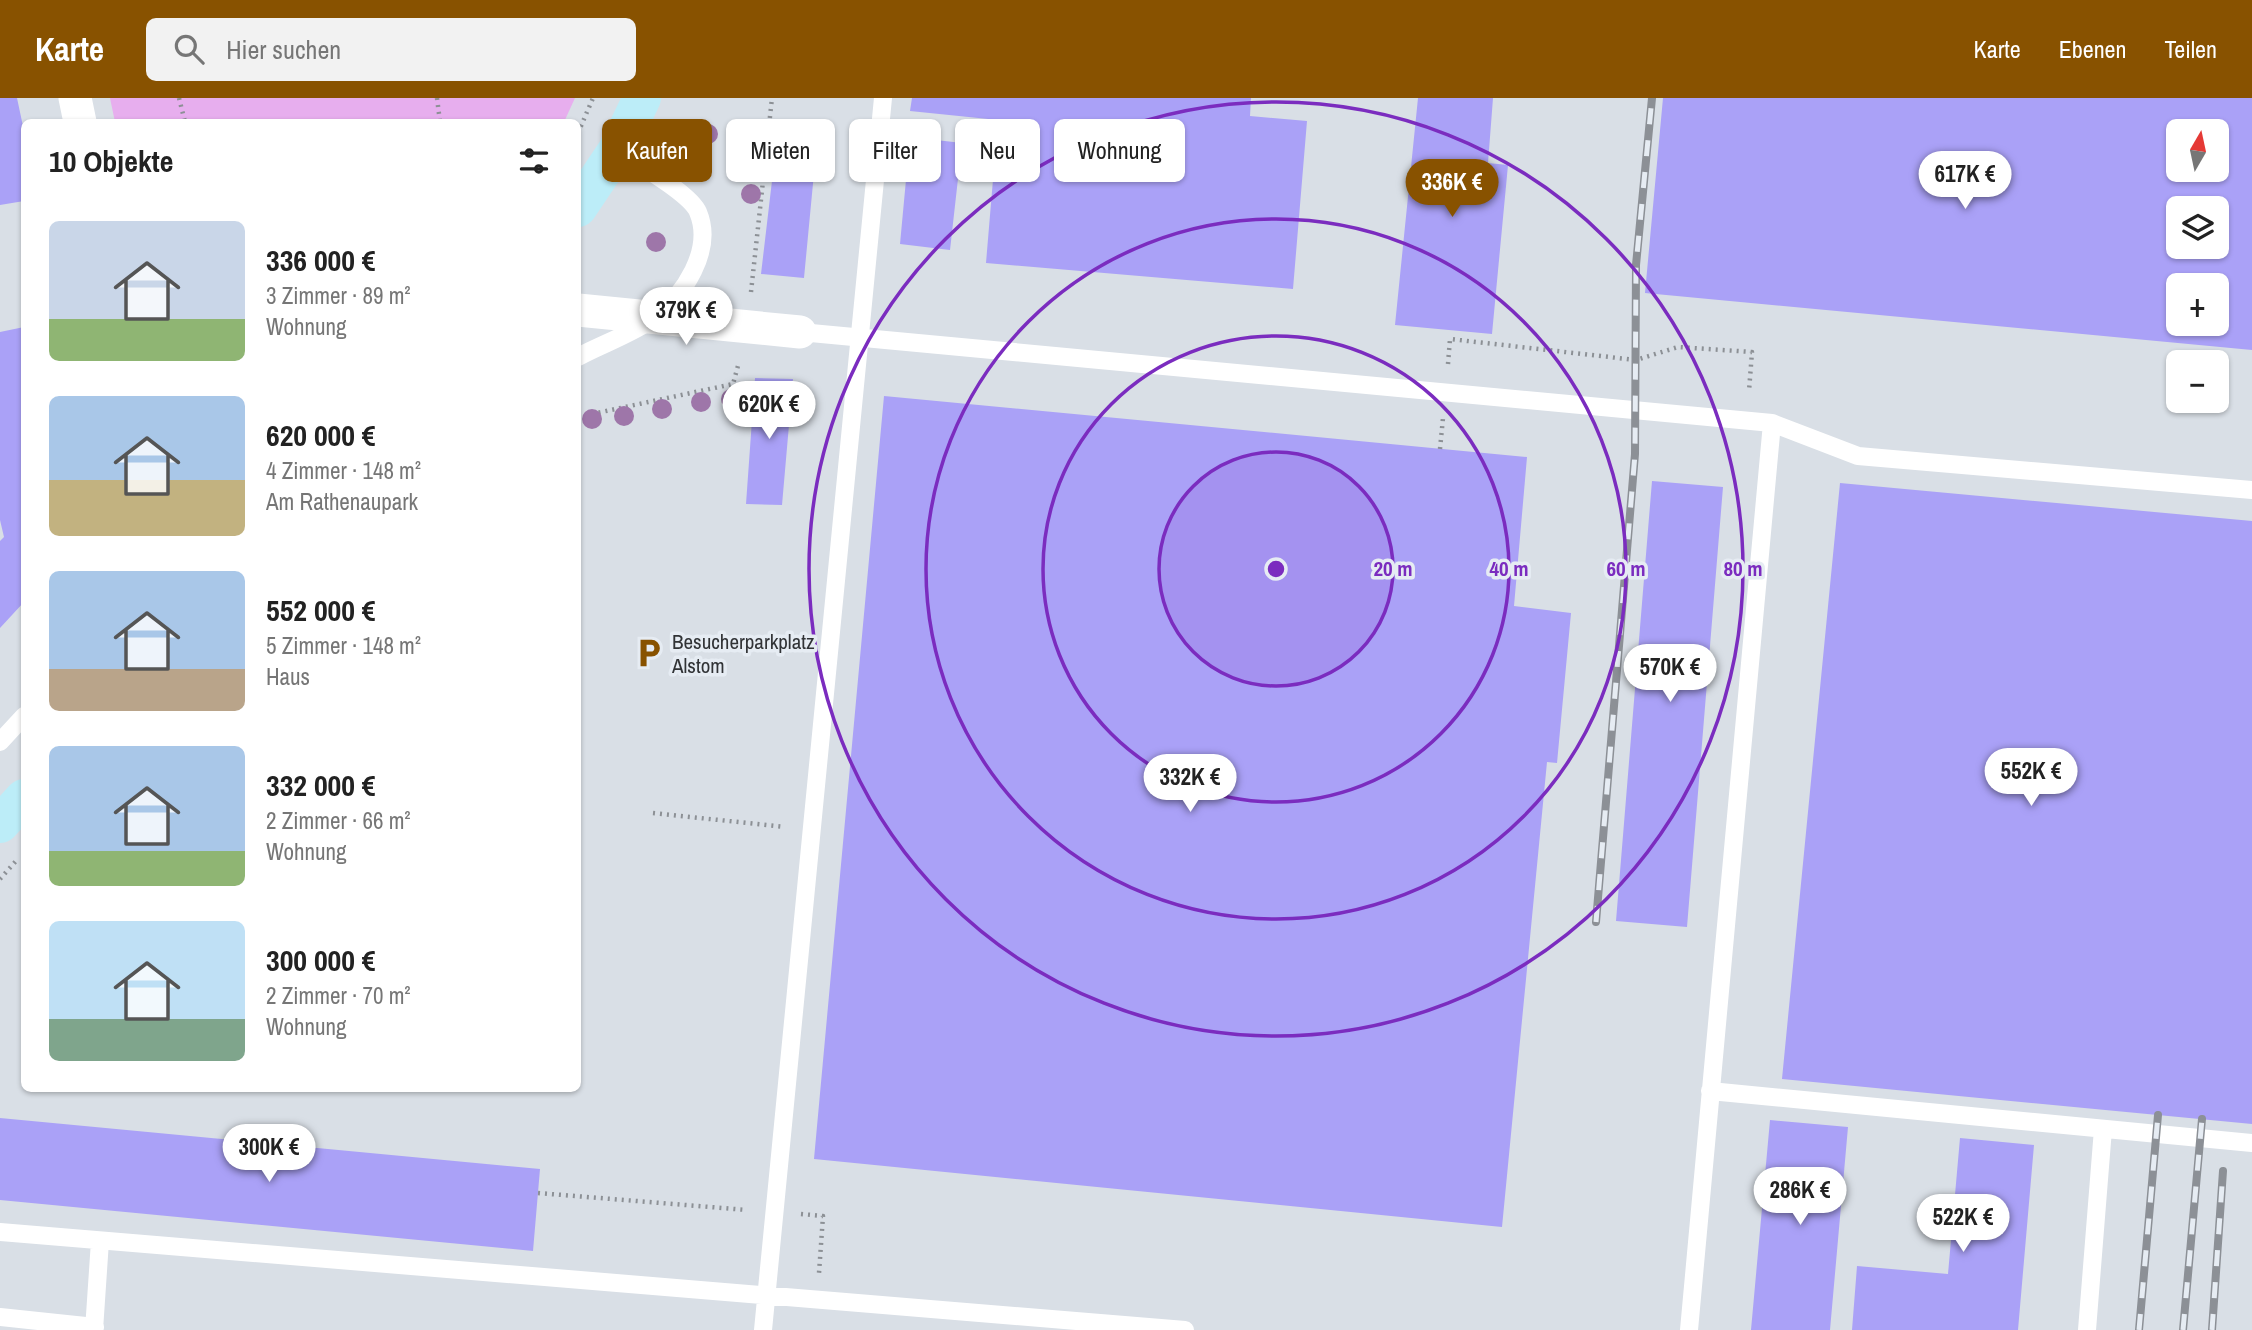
<!DOCTYPE html>
<html lang="de">
<head>
<meta charset="utf-8">
<style>
  :root { --surface:#fff; --page:#f2f2f2; --text:#222; --muted:#767676; --accent:#885200 }
  body { margin:0; font-family:"Archivo Narrow",sans-serif; background:var(--page); color:var(--text); height:100vh; display:flex; flex-direction:column; font-size:26px; white-space:nowrap }
  * { box-sizing:border-box; margin:0 }
  p { font-size:23px; color:var(--muted) }
  .icon { flex:none; width:38px; height:38px; fill:none; stroke:currentColor; stroke-width:2; stroke-linecap:round; stroke-linejoin:round }
  .map { position:relative; flex:1; overflow:hidden }
  .sheet { position:absolute; left:21px; top:21px; width:560px; height:973px; display:flex; flex-direction:column; background:var(--surface); border-radius:10px; box-shadow:0 2px 5px #0004 }
  .sheet>* { flex:none }
  .banner { position:absolute; left:602px; top:21px; width:665px; height:63px; display:flex; gap:14px }
  .needle { width:46px; rotate:9deg }
  .controls { position:absolute; left:2166px; top:21px; display:grid; gap:14px }
  .controls a { display:grid; place-items:center; width:63px; height:63px; border-radius:10px; background:var(--surface); box-shadow:0 2px 5px #0004; font-size:35px }
  .price { position:absolute; translate:-50% -60px; padding:0 16px; border-radius:24px; background:#fff; color:#222; font-size:23px; line-height:46px; filter:drop-shadow(0 2px 4px #0008) }
  .price::after { content:''; position:absolute; left:50%; top:42px; width:21px; height:16px; margin-left:-10px; background:inherit; clip-path:polygon(0 0,100% 0,50% 100%) }
  .price.selected { background:var(--accent); color:#fff }
  ul { padding:0; list-style:none }
  li { display:flex; align-items:center; gap:21px; height:175px; padding:0 28px }
  li span { display:grid; place-items:center; flex:none; width:196px; height:140px; border-radius:10px; color:#555 }
  li>.icon { margin-inline-start:auto }
  span .icon { width:84px; height:84px; fill:#fffc; stroke-width:1 }
  li b { font-size:30px }
  h2 { display:flex; justify-content:space-between; align-items:center; height:84px; padding:0 28px; font-size:30px }
  .pill { padding:0 24px; border-radius:10px; background:var(--surface); box-shadow:0 2px 5px #0004; font-size:24px; line-height:63px }
  .pill.selected { background:var(--accent); color:#fff }
  header { display:flex; align-items:center; gap:42px; box-sizing:border-box; height:98px; padding:0 35px; background:var(--accent); color:#fff }
  header strong { font-size:33px }
  nav { display:flex; gap:38px; margin-inline-start:auto; font-size:24px }
  .search { width:490px; height:63px; background:var(--page); display:flex; align-items:center; gap:18px; box-sizing:border-box; padding:0 24px; border-radius:10px; color:var(--muted); font-size:26px }
  .map>svg:first-child { display:block }
  .green { fill:#e7aeee }
  .building { fill:#aaa1f7; fill-rule:evenodd }
  .lines { fill:none; stroke-linecap:round; stroke-linejoin:round }
  .path { stroke:#8c9095; stroke-width:4.5; stroke-dasharray:2 5; stroke-linecap:butt }
  .lane { stroke:#fff; stroke-width:18 }
  .street { stroke:#fff; stroke-width:33 }
  .secondary { stroke:#bcedf8; stroke-width:38 }
  .rail-casing { stroke:#8c9096; stroke-width:8 }
  .rail { stroke:#e6ecf3; stroke-width:5; stroke-dasharray:16; stroke-linecap:butt }
  .tree { fill:#9e76a9 }
  .ring { fill:none; stroke:#7b2cbf; stroke-width:3.5 }
  .labels { text-anchor:middle; dominant-baseline:central; stroke-width:7; stroke-linejoin:round; paint-order:stroke }
  .poi-label { font-size:21px; fill:#313336; stroke:#e6ecf3; text-anchor:start }
  .centre { fill:#7b2cbf; stroke:#e6ecf3; stroke-width:3.5 }
  .ring-label { font-size:21px; text-anchor:middle; font-weight:bold; fill:#7b2cbf; stroke:#e6ecf3; stroke-width:7; stroke-linejoin:round; paint-order:stroke }
</style>
</head>
<body>
<header>
<strong>Karte</strong>
<div class="search"><svg class="icon" aria-label="search" viewBox="0 0 24 24"><circle cx="10" cy="10" r="6"/><path d="M15 15l6 6"/></svg>Hier suchen</div>
<nav><a>Karte</a><a>Ebenen</a><a>Teilen</a></nav>
</header>
<div class="map">
<svg width="2252" height="1232" viewBox="0 0 2252 1232">
  <rect width="100%" height="100%" fill="#d9dfe6"/>
  <!-- green -->
  <path class="green" d="M110,0h465l-11,24h-449z"/>
  <!-- building -->
  <path class="building" d="M0,0h17l7,33v70l-24,4z
    M912,0h339l-1,18 57,5 -14,168 -307,-26 12,-143 -88,-9z
    M1418,0h75l-5,65 20,2 -16,169 -97,-9z
    M1663,0h589v252l-607,-57zM2179,33h38v39h-38zM2179,110h38v39h-38zM2179,187h38v39h-38z
    M910,39l52,6 -12,107 -50,-6z
    M776,49l40,5 -12,126 -43,-4z
    M24,229v275l-24,26v-87l4,-4 -4,-17v-188z
    M755,280l38,1 -11,126 -36,-1z
    M884,298l643,61 -13,149 57,7 -14,150 -10,-1 -45,465 -688,-68z
    M1652,383l71,6 -36,440 -71,-6z
    M1840,385l412,38v603l-470,-45z
    M0,1020l540,51 -7,82 -533,-51z
    M1770,1022l78,7 -18,203h-79z
    M1960,1040l74,7 -16,185h-166l5,-64 91,8z"/>
  <g class="lines">
    <!-- path -->
    <path class="path" d="M179,0l6,24
      M437,0l3,24
      M578,35l15,-35
      M751,194l21,-194
      M1448,266l2,-25 186,21 42,-13 74,5 -3,39
      M578,319l155,-33 6,-22
      M1440,351l3,-31
      M653,715l132,14
      M0,781l16,-18
      M538,1095l209,17
      M801,1116l22,2 -4,57"/>
    <!-- lane -->
    <path class="lane" d="M800,234l972,91 86,33 394,34
      M578,259c24,-13 54,-23 76,-39 30,-23 60,-68 44,-106 -8,-19 -63,-49 -81,-62
      M0,644l24,-26
      M1710,993l542,52
      M0,1134l1185,98
      M0,1219l95,10
      M94,1232l6,-89
      M763,1232l120,-1232
      M1689,1232l83,-907
      M2087,1232l16,-201"/>
    <!-- street -->
    <path class="street" d="M75,0l5,24
      M578,212l222,22"/>
    <!-- secondary -->
    <path class="secondary" d="M578,110l39,-58 25,-52
      M0,726l24,-26"/>
    <!-- rail casing -->
    <g class="rail-casing">
      <path id="rail" d="M1596,824l39,-468 1,-189 16,-167
        M2139,1232l19,-215
        M2183,1232l19,-211
        M2212,1232l11,-159"/>
    </g>
    <!-- rail -->
    <use href="#rail" class="rail"/>
  </g>
  <!-- trees -->
  <g class="tree">
    <circle cx="753" cy="34" r="10"/>
    <circle cx="708" cy="36" r="10"/>
    <circle cx="658" cy="42" r="10"/>
    <circle cx="751" cy="96" r="10"/>
    <circle cx="656" cy="144" r="10"/>
    <circle cx="731" cy="301" r="10"/>
    <circle cx="701" cy="304" r="10"/>
    <circle cx="662" cy="311" r="10"/>
    <circle cx="624" cy="318" r="10"/>
    <circle cx="592" cy="321" r="10"/>
  </g>
  <!-- distance rings -->
  <circle cx="1276" cy="471" r="117" fill="#7b2cbf" fill-opacity=".12"/>
  <g class="ring">
    <circle cx="1276" cy="471" r="117"/>
    <circle cx="1276" cy="471" r="233"/>
    <circle cx="1276" cy="471" r="350"/>
    <circle cx="1276" cy="471" r="467"/>
  </g>
  <!-- icons -->
  <defs>
    <g id="parking-bare" transform="scale(2.415)"><path d="M-3.5-5.5H1a3.5 3.5 0 0 1 0 7H-1V5.5H-3.5ZM-1-3.4V-.6H.8a1.4 1.4 0 0 0 0-2.8Z" fill="#885200" stroke="#e6ecf3" stroke-width="2.5" paint-order="stroke"/></g>
  </defs>
  <g fill-rule="evenodd">
    <use href="#parking-bare" x="649" y="555"/>
  </g>
  <g class="labels">
    <!-- poi labels -->
    <g class="poi-label">
      <text x="672" y="543">Besucherparkplatz<tspan x="672" dy="24">Alstom</tspan></text>
    </g>
  </g>
  <circle cx="1276" cy="471" r="10" class="centre"/>
  <g class="ring-label">
    <text x="1393" y="478">20 m</text>
    <text x="1509" y="478">40 m</text>
    <text x="1626" y="478">60 m</text>
    <text x="1743" y="478">80 m</text>
  </g>
</svg>
<div class="controls">
<a><svg class="needle" viewBox="-14 -14 28 28"><path d="M0-13l5 13h-10z" fill="#e53935"/><path d="M0 13l5-13h-10z" fill="#767676"/></svg></a>
<a><svg class="icon" aria-label="layers" viewBox="0 0 24 24"><path d="M12 4l9 5-9 5-9-5zM3 14l9 5 9-5"/></svg></a>
<a>+</a>
<a>−</a>
</div>
<b class="price" style="left:1965px;top:113px">617K €</b>
<b class="price selected" style="left:1452px;top:121px">336K €</b>
<b class="price" style="left:686px;top:249px">379K €</b>
<b class="price" style="left:769px;top:343px">620K €</b>
<b class="price" style="left:1670px;top:606px">570K €</b>
<b class="price" style="left:2031px;top:710px">552K €</b>
<b class="price" style="left:1190px;top:716px">332K €</b>
<b class="price" style="left:269px;top:1086px">300K €</b>
<b class="price" style="left:1800px;top:1129px">286K €</b>
<b class="price" style="left:1963px;top:1156px">522K €</b>
<div class="banner">
<a class="pill selected">Kaufen</a>
<a class="pill">Mieten</a>
<a class="pill">Filter</a>
<a class="pill">Neu</a>
<a class="pill">Wohnung</a>
</div>
<section class="sheet">
<h2>10 Objekte<svg class="icon" aria-label="filters" viewBox="0 0 24 24"><path d="M4 7h16M4 17h16"/><circle cx="9" cy="7" r="2"/><circle cx="15" cy="17" r="2"/></svg></h2>
<ul>
<li><span style="background:linear-gradient(#c9d6e8 70%,#8fb573 0)"><svg class="icon" aria-label="home" viewBox="0 0 24 24"><path d="M3 11l9-7 9 7M6 9v11h12V9"/></svg></span><div><b>336 000 €</b><p>3 Zimmer · 89 m²</p><p>Wohnung</p></div></li>
<li><span style="background:linear-gradient(#a9c7e8 60%,#c2b280 0)"><svg class="icon" aria-label="home" viewBox="0 0 24 24"><path d="M3 11l9-7 9 7M6 9v11h12V9"/></svg></span><div><b>620 000 €</b><p>4 Zimmer · 148 m²</p><p>Am Rathenaupark</p></div></li>
<li><span style="background:linear-gradient(#a9c7e8 70%,#b9a48a 0)"><svg class="icon" aria-label="home" viewBox="0 0 24 24"><path d="M3 11l9-7 9 7M6 9v11h12V9"/></svg></span><div><b>552 000 €</b><p>5 Zimmer · 148 m²</p><p>Haus</p></div></li>
<li><span style="background:linear-gradient(#a9c7e8 75%,#8fb573 0)"><svg class="icon" aria-label="home" viewBox="0 0 24 24"><path d="M3 11l9-7 9 7M6 9v11h12V9"/></svg></span><div><b>332 000 €</b><p>2 Zimmer · 66 m²</p><p>Wohnung</p></div></li>
<li><span style="background:linear-gradient(#bfe0f5 70%,#7fa58c 0)"><svg class="icon" aria-label="home" viewBox="0 0 24 24"><path d="M3 11l9-7 9 7M6 9v11h12V9"/></svg></span><div><b>300 000 €</b><p>2 Zimmer · 70 m²</p><p>Wohnung</p></div></li>
</ul>
</section>
</div>
</body>
</html>
